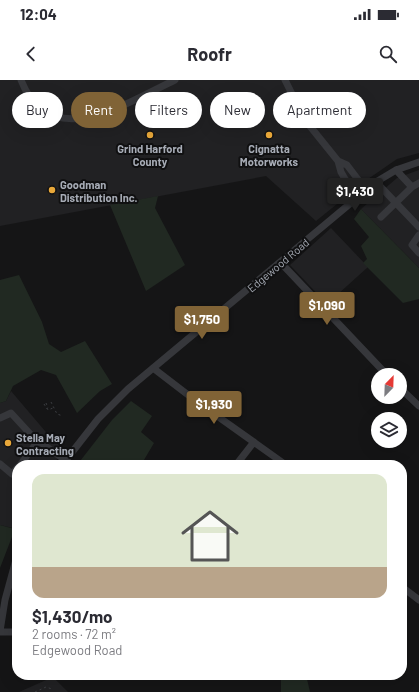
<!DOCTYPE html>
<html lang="en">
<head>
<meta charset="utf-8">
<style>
  :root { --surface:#fff; --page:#f7f7f7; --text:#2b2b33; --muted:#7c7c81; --line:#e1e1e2; --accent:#806336 }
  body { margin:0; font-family:Barlow,sans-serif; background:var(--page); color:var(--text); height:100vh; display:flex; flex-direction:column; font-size:15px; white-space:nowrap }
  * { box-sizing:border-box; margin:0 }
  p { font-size:13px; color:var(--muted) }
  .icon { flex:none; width:22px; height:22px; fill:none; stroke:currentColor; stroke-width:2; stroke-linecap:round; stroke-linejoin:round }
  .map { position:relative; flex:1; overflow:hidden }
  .details { position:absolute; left:12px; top:380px; width:395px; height:220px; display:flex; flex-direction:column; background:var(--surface); border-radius:16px; box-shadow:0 4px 16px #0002 }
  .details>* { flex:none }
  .top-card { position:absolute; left:12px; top:12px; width:395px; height:36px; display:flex; gap:8px }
  .needle { width:26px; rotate:23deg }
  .tools { position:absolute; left:371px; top:288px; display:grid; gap:8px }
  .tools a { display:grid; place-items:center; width:36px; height:36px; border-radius:50%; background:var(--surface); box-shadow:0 4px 16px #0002; font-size:20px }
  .price { position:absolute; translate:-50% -34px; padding:0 9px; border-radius:4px; background:var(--accent); color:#fff; font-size:13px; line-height:26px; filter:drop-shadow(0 1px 2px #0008) }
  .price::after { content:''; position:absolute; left:50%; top:24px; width:12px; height:9px; margin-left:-6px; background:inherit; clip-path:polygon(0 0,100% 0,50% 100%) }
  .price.current { background:#222; color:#fff }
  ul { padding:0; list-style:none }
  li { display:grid; align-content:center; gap:8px; height:212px; padding:0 20px }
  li+li { border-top:1px solid var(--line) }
  li span { display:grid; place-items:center; height:124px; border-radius:12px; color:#555 }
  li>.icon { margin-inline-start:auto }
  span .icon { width:72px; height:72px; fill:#fffc; stroke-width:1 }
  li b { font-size:17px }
  .tag { padding:0 14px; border-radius:18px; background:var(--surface); box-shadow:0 4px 16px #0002; font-size:14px; line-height:36px }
  .tag.current { background:var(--accent); color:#fff }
  .status { display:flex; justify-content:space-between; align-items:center; height:28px; padding:0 20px; background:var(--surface); direction:ltr }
  .status svg { height:11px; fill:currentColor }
  header { display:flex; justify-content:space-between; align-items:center; height:52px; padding:0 20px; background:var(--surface); font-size:18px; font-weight:700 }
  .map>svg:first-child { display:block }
  .built { fill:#212123 }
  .green { fill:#212922 }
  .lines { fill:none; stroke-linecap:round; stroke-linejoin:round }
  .path { stroke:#3c3e42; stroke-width:1; stroke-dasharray:2 3; stroke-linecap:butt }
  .minor { stroke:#36373b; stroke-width:7 }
  .poi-dot { fill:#e9a83a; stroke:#101011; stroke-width:1.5 }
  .labels { text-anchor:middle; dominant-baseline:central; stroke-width:4; stroke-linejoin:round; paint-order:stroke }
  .poi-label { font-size:11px; font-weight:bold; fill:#a7acb6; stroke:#101011 }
  .street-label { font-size:11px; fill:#a7acb6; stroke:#101011 }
</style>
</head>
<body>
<div class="status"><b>12:04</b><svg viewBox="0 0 49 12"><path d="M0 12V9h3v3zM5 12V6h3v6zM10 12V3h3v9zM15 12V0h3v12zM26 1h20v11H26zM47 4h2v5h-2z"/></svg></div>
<header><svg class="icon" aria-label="back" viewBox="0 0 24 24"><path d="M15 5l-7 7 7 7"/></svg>Roofr<svg class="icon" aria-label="search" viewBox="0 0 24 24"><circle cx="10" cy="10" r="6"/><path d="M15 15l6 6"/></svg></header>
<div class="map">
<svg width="419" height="612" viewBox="0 0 419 612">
  <rect width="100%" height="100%" fill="#151516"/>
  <!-- built -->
  <path class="built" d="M0,0h419v73l-22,6 -29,20 -52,42 -50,-45 -266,50z
    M419,90v98l-58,-59 36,-31z
    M331,148l37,39 -41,37 -37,-39z
    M11,311l40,47 13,11 -11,16h-36v64l-17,-4v-122l6,-2z
    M53,597l15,15h-49z"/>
  <!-- green -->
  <path class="green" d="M158,116l-3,12 30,57 -39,26 -36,-86z
    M361,129l58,59v31l-16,4 -40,-40 4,-4 -6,-13 8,-9 -15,-18z
    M19,195l23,47 7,22 12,8 24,-11 27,43 -12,7 -23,22 -21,-38 -15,-5 -28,16 -7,15 -6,2v-123z
    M131,321l21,15 -11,16 13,11 -13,22h-64l35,-45z
    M0,445l15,4 -15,39z
    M307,599l3,13h-29v-12z"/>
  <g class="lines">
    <!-- path -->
    <path class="path" d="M375,301l3,2
      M376,307l2,-2
      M51,322l6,12 6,2
      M46,323l2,5
      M44,324l3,5
      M47,328l1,2 5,-2
      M35,612l11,-5 6,2"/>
    <!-- minor -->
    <path class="minor" d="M21,0c29,75 107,22 154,0
      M285,0l20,40 33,41 3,11 4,7 14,17
      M338,81l9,4 19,25
      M396,90l16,17
      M376,102l43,45
      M381,137l31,-30 7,-4
      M419,155l-7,10 7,8
      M281,183l106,112
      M153,288l43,33 90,64
      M400,308l19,18
      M0,338l11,-5 22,24 32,23
      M0,384l12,10 5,-6
      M20,385l18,-24
      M62,385l36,-46 30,-30 248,-207 20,-12 23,-8
      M236,385l18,-23
      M402,507l17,13
      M0,551l5,-31 12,-44
      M0,552h17"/>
  </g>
  <!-- markers -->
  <g class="poi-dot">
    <circle cx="150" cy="55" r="4"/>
    <circle cx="269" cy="55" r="4"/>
    <circle cx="52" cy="110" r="4"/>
    <circle cx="8" cy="363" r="4"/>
  </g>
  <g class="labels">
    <!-- poi labels -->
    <g class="poi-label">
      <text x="150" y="68">Grind Harford<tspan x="150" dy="13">County</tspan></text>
      <text x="269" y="68">Cignatta<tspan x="269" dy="13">Motorworks</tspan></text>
      <text x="60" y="104" text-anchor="start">Goodman<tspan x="60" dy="13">Distribution Inc.</tspan></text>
      <text x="16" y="357" text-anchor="start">Stella May<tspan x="16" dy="13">Contracting</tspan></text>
    </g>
    <!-- street labels -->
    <g class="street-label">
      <text transform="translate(278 185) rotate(-40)">Edgewood Road</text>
    </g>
  </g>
</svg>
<div class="tools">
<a><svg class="needle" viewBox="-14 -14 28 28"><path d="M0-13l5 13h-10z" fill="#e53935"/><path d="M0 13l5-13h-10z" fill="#7c7c81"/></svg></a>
<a><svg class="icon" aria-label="layers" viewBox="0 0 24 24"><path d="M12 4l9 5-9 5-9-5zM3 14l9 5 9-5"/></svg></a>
</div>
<b class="price current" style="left:355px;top:132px">$1,430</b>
<b class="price" style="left:327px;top:246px">$1,090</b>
<b class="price" style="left:202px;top:260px">$1,750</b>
<b class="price" style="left:214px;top:345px">$1,930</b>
<div class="top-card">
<a class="tag">Buy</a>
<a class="tag current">Rent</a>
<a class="tag">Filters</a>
<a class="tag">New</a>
<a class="tag">Apartment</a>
</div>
<section class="details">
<ul>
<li><span style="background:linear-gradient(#dfe7d0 75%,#b9a48a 0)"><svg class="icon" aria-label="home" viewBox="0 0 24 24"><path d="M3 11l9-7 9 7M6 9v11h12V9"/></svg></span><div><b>$1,430/mo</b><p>2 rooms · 72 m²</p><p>Edgewood Road</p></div></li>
</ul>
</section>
</div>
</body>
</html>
